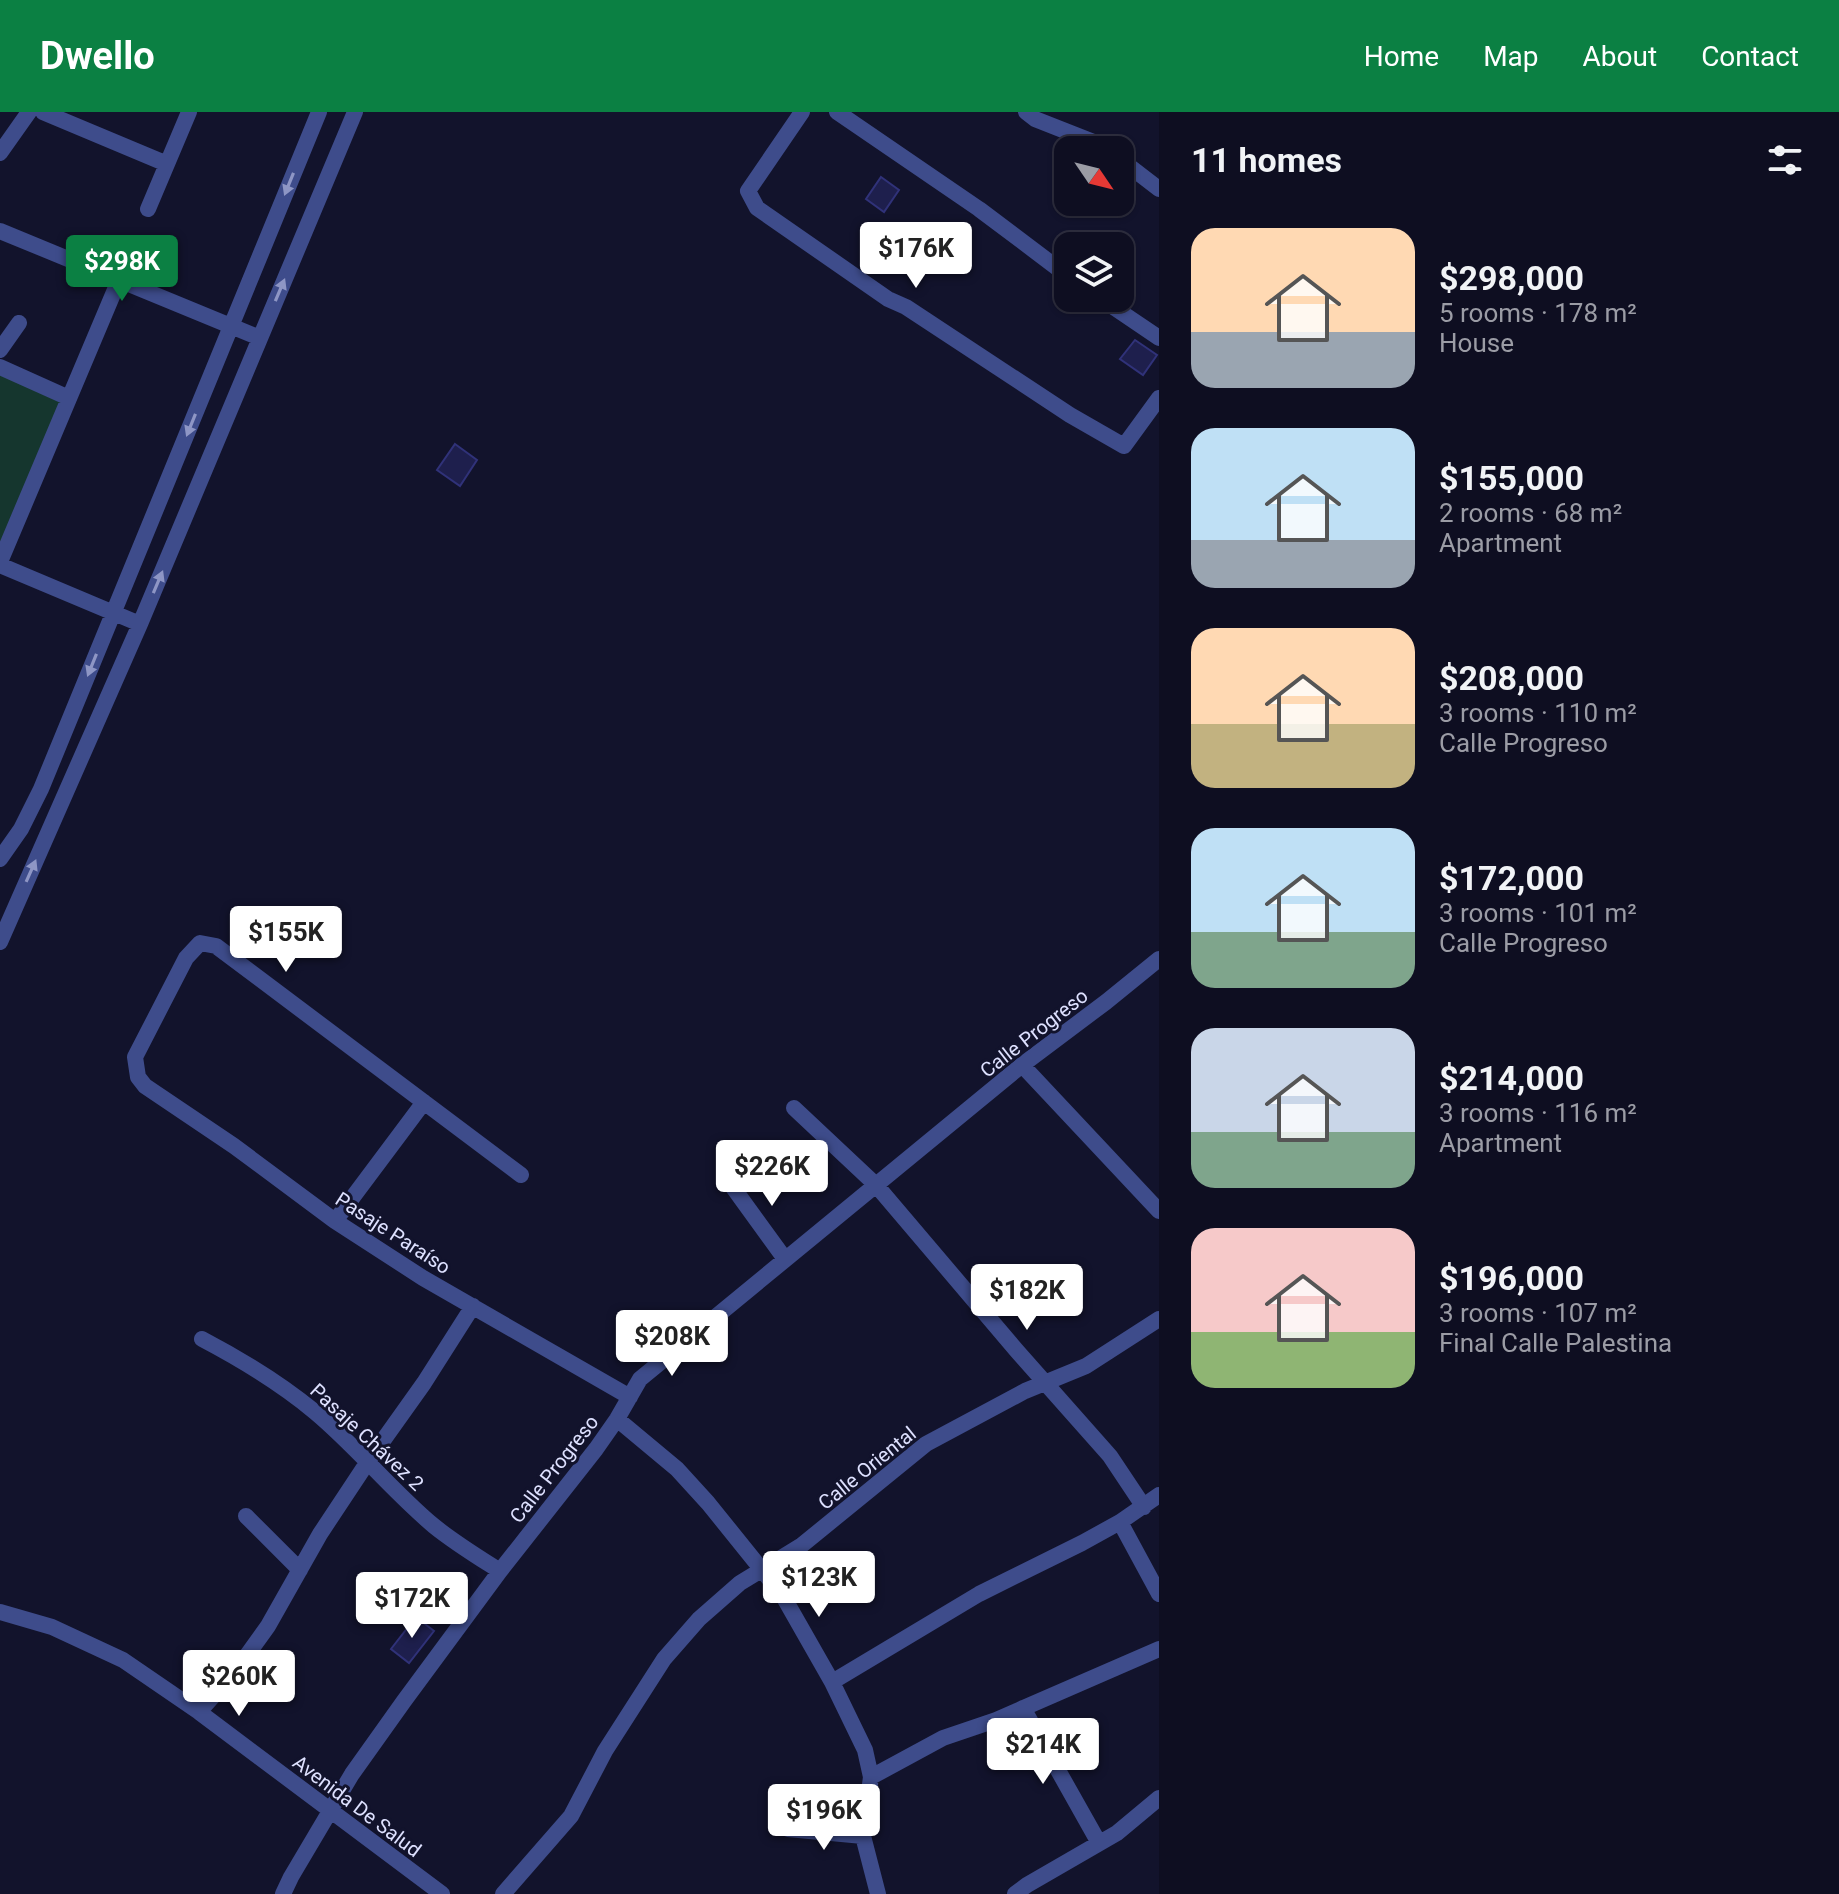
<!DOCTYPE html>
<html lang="en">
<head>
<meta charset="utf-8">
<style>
  :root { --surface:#0e0e21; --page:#1c1c2e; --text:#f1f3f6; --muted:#9b9ca5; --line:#2e2e3f; --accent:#0b8043 }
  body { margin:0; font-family:Roboto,sans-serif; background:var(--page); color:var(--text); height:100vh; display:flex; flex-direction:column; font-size:30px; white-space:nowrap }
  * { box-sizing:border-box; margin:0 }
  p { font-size:26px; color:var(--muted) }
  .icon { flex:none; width:44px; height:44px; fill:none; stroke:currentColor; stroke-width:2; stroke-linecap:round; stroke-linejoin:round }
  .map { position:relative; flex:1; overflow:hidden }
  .side { display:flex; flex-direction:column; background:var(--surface); width:680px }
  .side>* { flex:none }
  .needle { width:52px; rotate:125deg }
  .controls { position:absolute; left:1054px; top:24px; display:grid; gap:16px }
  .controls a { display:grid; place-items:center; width:80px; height:80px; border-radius:16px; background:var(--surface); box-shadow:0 2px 6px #0004,0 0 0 2px var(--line); font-size:40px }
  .price { position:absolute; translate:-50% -68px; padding:0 18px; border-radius:8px; background:#fff; color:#222; font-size:26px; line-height:52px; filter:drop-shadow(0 2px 4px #0008) }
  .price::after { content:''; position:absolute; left:50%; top:48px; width:24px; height:18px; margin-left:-12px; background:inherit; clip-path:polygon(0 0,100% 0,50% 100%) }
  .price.selected { background:var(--accent); color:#fff }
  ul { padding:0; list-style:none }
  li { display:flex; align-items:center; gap:24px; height:200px; padding:0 32px }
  li span { display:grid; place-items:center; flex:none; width:224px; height:160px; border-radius:24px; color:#555 }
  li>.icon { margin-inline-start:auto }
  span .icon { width:96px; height:96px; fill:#fffc; stroke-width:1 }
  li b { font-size:34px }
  h2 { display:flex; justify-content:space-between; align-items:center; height:96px; padding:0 32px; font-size:34px }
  header { display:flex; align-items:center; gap:48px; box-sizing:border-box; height:112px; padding:0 40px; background:var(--accent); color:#fff }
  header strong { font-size:38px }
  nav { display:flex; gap:44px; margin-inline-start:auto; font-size:28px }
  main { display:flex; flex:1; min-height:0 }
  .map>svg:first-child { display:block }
  .green { fill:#15362e }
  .building { fill:#1e1f4d; stroke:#303279; stroke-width:2 }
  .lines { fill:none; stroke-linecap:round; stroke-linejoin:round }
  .street { stroke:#3e4c8b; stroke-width:16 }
  .oneway { fill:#8e96c5 }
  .labels { text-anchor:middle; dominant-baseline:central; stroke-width:6; stroke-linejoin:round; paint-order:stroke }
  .street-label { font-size:20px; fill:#dee1ff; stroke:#12132c }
</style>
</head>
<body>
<header>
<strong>Dwello</strong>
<nav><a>Home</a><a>Map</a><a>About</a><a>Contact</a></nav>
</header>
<main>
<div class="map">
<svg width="1159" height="1782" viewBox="0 0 1159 1782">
  <rect width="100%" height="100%" fill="#12132c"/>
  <!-- green -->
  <path class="green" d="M0,254l69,32 -69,169z"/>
  <!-- building -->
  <path class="building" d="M881,65l18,13 -15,22 -18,-13z
    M1135,228l22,15 -14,20 -23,-16z
    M455,332l22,16 -17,26 -23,-16z
    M416,1505l18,14 -25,32 -18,-14z"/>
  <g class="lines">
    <!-- street -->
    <path class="street" d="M43,0l124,52
      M802,0l-54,79 9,17 131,91 18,8 164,108 54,31 35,-48
      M837,0l142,97 89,67
      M1026,0l9,7 66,26 6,5
      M0,41l29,-41
      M1120,47l39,30
      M148,97l41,-97
      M0,119l260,107
      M1100,186l59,40
      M0,238l19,-27
      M0,255l69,31
      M0,450l119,-282
      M0,453l140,59
      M0,747l21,-30 20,-40 278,-677
      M0,830l140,-318 215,-512
      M1022,953l137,146
      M794,996l82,77 141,166 93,105 34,51
      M521,1063l-305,-229 -16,-3 -14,15 -51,99 3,20 7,9 89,60 101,75 88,57 207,119
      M727,1067l58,80
      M335,1109l89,-119
      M202,1227c40,21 78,44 113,73 42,35 77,79 119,114 21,17 44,31 66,45
      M617,1307l60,50 31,34 75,93 49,86 33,68 6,27 -8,59 15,58
      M246,1404l54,54
      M1120,1410l39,72
      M0,1500l52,15 71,33 76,52 243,182
      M832,1570l147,-88 103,-51 38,-21 39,-27
      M1023,1596l76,135
      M199,1600l36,-40 33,-46 52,-92 47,-71 57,-80 49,-77
      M871,1665l72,-39 53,-18 163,-71
      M788,1717l75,7
      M283,1782l8,-17 61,-103 52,-73 96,-130 96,-122 21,-30 23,-40 382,-314 84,-63 53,-43
      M503,1782l68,-78 34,-65 59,-92 35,-40 41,-36 62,-38 124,-101 99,-53 61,-25 73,-47
      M1015,1782l12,-9 90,-52 42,-35"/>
  </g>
  <!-- one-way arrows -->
  <defs><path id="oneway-solid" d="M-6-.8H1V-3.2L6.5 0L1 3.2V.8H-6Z" transform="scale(2)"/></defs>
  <g class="oneway">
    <use href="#oneway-solid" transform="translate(289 72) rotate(112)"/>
    <use href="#oneway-solid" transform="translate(280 178) rotate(-67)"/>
    <use href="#oneway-solid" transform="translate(191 313) rotate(112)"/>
    <use href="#oneway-solid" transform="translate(158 470) rotate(-67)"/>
    <use href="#oneway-solid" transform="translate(92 553) rotate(112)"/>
    <use href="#oneway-solid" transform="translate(31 759) rotate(-66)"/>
  </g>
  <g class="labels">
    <!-- street labels -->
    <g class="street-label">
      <text transform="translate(1034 921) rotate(-38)">Calle Progreso</text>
      <text transform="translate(393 1121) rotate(33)">Pasaje Paraíso</text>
      <text transform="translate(367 1325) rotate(43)">Pasaje Chávez 2</text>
      <text transform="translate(867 1356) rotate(-39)">Calle Oriental</text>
      <text transform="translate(554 1357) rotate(-52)">Calle Progreso</text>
      <text transform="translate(357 1694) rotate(37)">Avenida De Salud</text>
    </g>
  </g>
</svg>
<div class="controls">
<a><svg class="needle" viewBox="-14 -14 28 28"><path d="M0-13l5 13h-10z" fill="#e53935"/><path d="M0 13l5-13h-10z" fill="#9b9ca5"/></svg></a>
<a><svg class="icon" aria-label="layers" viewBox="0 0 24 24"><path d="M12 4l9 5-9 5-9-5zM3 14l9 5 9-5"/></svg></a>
</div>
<b class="price" style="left:916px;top:178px">$176K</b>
<b class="price selected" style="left:122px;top:191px">$298K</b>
<b class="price" style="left:286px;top:862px">$155K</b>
<b class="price" style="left:772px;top:1096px">$226K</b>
<b class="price" style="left:1027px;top:1220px">$182K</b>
<b class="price" style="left:672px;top:1266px">$208K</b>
<b class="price" style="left:819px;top:1507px">$123K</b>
<b class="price" style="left:412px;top:1528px">$172K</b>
<b class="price" style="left:239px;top:1606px">$260K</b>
<b class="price" style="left:1043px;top:1674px">$214K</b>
<b class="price" style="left:824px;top:1740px">$196K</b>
</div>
<section class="side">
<h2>11 homes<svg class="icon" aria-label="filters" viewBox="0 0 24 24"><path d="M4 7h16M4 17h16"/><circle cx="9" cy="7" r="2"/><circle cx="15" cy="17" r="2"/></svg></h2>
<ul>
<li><span style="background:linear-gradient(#ffd9b3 65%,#9aa5b1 0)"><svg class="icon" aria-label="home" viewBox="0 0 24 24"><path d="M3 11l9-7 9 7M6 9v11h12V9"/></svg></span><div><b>$298,000</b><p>5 rooms · 178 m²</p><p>House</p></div></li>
<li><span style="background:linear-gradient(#bfe0f5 70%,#9aa5b1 0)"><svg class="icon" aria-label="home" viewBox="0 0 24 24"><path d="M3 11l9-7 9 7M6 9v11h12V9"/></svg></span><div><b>$155,000</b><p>2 rooms · 68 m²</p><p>Apartment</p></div></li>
<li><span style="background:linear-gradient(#ffd9b3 60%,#c2b280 0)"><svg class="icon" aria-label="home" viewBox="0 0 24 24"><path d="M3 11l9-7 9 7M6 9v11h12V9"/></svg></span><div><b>$208,000</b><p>3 rooms · 110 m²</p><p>Calle Progreso</p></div></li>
<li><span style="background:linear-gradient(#bfe0f5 65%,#7fa58c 0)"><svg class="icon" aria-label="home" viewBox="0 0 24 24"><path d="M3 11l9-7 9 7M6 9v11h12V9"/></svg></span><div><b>$172,000</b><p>3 rooms · 101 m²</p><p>Calle Progreso</p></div></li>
<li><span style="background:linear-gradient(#c9d6e8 65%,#7fa58c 0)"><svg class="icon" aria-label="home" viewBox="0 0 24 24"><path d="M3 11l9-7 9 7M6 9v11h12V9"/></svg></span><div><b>$214,000</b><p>3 rooms · 116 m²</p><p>Apartment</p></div></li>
<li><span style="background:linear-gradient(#f6c9c9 65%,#8fb573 0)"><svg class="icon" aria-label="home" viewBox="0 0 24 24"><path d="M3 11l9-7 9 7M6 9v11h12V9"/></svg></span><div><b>$196,000</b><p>3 rooms · 107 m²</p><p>Final Calle Palestina</p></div></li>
</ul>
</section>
</main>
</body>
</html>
